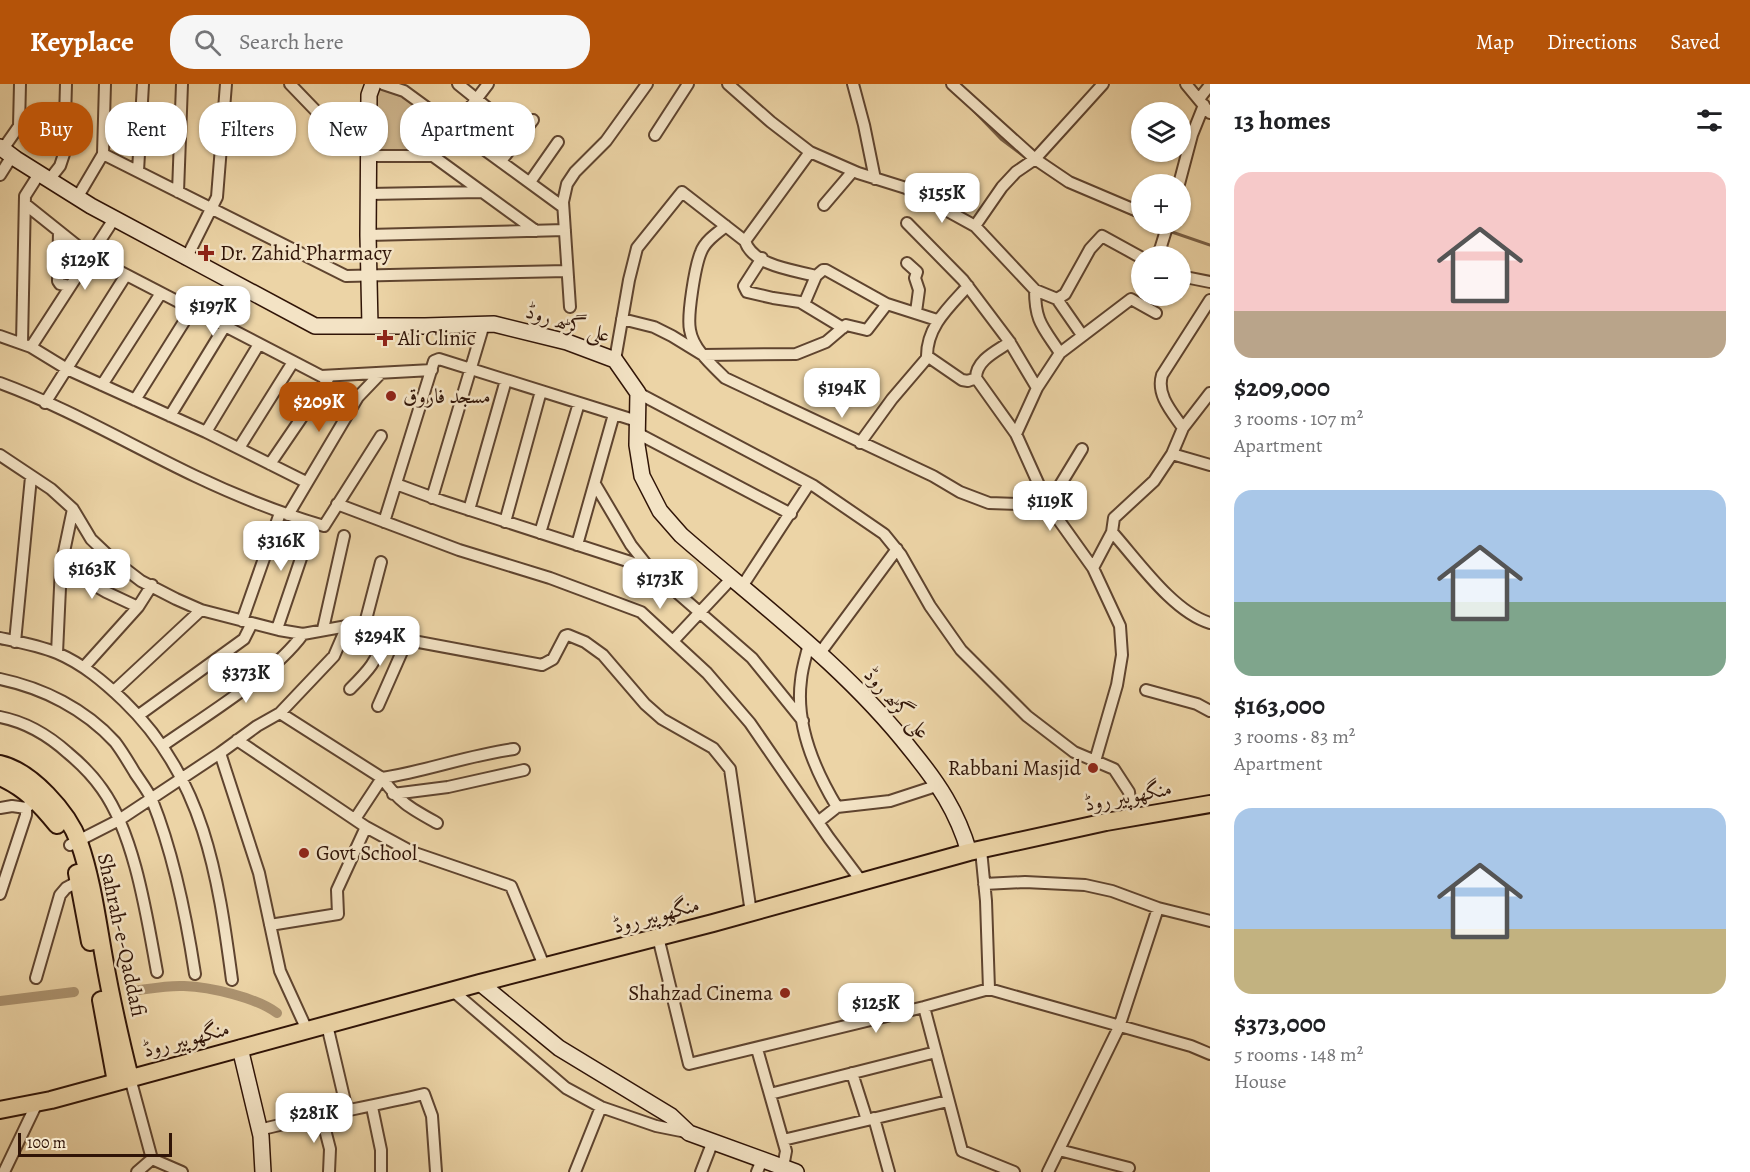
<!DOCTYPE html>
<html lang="en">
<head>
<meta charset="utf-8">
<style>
  :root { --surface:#fff; --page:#f6f6f6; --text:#202124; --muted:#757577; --accent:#b45309 }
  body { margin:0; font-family:Alegreya,Amiri,serif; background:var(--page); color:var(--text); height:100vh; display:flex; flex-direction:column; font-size:22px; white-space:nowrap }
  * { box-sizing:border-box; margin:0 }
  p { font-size:20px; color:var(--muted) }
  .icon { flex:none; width:33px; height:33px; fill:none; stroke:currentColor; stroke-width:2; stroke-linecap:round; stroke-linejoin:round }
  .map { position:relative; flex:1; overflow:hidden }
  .panel { display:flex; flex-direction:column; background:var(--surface); width:540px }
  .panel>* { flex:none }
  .hud { position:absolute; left:18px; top:18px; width:570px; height:54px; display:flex; gap:12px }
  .fabs { position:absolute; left:1131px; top:18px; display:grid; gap:12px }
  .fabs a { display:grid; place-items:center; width:60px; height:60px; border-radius:50%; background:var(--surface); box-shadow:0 2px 4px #0004; font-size:30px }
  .scale { position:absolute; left:18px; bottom:15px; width:154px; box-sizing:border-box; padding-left:6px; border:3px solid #301407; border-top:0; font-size:16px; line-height:21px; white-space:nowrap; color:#301407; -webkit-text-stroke:4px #f3e3c5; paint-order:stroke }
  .price { position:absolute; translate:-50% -51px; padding:0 14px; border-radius:12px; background:#fff; color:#222; font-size:20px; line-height:39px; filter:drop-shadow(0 2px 3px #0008) }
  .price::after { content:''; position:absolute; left:50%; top:36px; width:18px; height:14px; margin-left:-9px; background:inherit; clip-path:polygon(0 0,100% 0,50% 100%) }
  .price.on { background:var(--accent); color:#fff }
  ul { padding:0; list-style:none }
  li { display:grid; align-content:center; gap:12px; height:318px; padding:0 24px }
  li span { display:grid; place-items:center; height:186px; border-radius:18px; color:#555 }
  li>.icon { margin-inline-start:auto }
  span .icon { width:108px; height:108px; fill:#fffc; stroke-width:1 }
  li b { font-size:26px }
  h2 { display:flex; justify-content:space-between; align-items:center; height:72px; padding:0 24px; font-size:26px }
  .pill { padding:0 21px; border-radius:24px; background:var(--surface); box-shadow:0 2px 4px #0004; font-size:21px; line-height:54px }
  .pill.on { background:var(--accent); color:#fff }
  header { display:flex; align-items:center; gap:36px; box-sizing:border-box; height:84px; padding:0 30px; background:var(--accent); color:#fff }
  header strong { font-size:28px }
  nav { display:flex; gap:33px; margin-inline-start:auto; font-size:21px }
  .search { width:420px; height:54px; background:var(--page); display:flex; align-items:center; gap:15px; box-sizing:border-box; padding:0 21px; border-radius:24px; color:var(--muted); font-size:22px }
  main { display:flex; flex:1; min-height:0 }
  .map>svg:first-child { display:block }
  .green { fill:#ccb38b; stroke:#7e6449; stroke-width:1.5 }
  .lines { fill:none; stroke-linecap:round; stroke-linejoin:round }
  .stream { stroke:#7a6046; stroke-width:3 }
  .canal { stroke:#ac9370; stroke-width:10 }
  .street-casing { stroke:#5f442f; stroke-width:14 }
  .secondary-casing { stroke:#301407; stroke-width:18 }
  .primary-casing { stroke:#301407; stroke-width:20 }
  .street { stroke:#f3e3c5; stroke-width:10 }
  .secondary { stroke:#f3e3c5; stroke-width:15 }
  .primary { stroke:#ecd4a6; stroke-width:16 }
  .poi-dot { fill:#8f2418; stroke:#f3e3c5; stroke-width:2 }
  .labels { text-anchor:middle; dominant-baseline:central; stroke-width:5; stroke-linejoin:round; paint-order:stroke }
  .poi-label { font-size:21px; fill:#301407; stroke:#f3e3c5; text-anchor:start }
  .street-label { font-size:21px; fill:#301407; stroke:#f3e3c5 }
</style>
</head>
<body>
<header>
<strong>Keyplace</strong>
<div class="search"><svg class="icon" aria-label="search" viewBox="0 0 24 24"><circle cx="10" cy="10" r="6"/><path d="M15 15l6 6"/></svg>Search here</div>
<nav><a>Map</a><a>Directions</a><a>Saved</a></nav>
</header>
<main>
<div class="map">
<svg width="1210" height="1088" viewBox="0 0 1210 1088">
  <rect width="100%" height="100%" fill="#ecd4a6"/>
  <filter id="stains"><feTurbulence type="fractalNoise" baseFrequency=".00333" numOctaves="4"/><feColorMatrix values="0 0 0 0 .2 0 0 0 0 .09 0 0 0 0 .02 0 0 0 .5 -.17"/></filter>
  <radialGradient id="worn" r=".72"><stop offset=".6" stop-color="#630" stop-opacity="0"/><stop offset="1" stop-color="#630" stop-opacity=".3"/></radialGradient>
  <!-- green -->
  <path class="green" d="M383,0l72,43 -22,29h-64v-61z"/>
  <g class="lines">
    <!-- stream -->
    <path class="stream" d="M974,27l27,28 28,21
      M1054,94l14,9
      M1113,122l29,13
      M1151,140l12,5
      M1169,147l41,14"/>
    <!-- canal -->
    <path class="canal" d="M133,907c16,-2 34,-6 51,-5 26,1 71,11 93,27
      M0,917l74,-9"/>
    <!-- street casing -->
    <g class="street-casing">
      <path id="street" d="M290,0l53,55 26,2
        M383,0l21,7 159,116
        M458,0l63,51
        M728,0l43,38 39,30 48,21 48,15 69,38 60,64 22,9 8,-5 25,-45 12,-13 40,22
        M853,0l11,41 11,54
        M952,0l83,75 34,23 73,31
        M1186,0l24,29
        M1199,15l11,-14
        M655,51l33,-51
        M3,65l16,-23 1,-42
        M103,70l243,122 221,-5
        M369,72h64l103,75
        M433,72l55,-72
        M501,77l32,-41
        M138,87l5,-87
        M0,91l12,-19
        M49,96l11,-14 4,-12 2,-70
        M530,98l28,-40
        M1179,100l13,-49 12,-30
        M178,108l4,-108
        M368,110l114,-2
        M77,114l26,-44 2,-70
        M25,120l65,52 231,120 111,-6
        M824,121l29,-34
        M907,139l56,57 46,61 28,47
        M726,142c-9,7 -21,15 -25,26 -6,14 -14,64 -11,78 3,19 22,35 35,48l208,98 27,16 29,11 59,2 34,-56
        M975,142l27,-39 14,-15 19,-13 68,-75
        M59,147l-1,50 2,3 10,2
        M368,151l197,-5
        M745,157c8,25 49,29 71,35l7,-6h3l61,34 50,16
        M1158,172l10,-32
        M762,174l-18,28 3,6 26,6 27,4 43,26
        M186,175l31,-62 9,-113
        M907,179l10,9 -2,6 4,12 -3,22
        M1180,192l30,6
        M1035,206c0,32 8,37 25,63
        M1057,215l25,36
        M804,220l12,-28
        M570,223l-7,-105 4,-18 8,-12 31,-31 41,-57
        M622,235l32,8 18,9 31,19 93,-1 30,-12 20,-17 21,5 20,-26
        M0,252l31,11 36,22 139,63 100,50
        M1010,258c-13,9 -34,18 -34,36l40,56 32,71 45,63 27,58 2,29 -5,30 -22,76
        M22,259l3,-147 14,-22
        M31,263l83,-128
        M927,274c-1,-31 22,-51 41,-72
        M615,276l14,-80 8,-32 45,-56 63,49 65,-89
        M0,299c68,25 130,62 195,93 42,20 84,37 129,50l57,-90
        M102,301l59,-92
        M638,309l176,93 70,48 17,21 29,51 31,44 66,66 47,36 40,17 15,23 3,26
        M135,316l57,-91
        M45,319l81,-128
        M170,332l77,-126
        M1183,344c-11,-16 -27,-33 -21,-53l48,-75
        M206,348l53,-88
        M637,349l154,81
        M1016,350l21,-46 23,-35 71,-54 25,14
        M860,359l32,-44 35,-41h3l32,22 6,1 8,-3
        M239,364l54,-86
        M1172,370l38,11
        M0,371l51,34 22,20 18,30 20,19 30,23 35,18 25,11 78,20 24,4 44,-8 18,6 177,33 11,-6 12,-23 3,-1 17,7 18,13 42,49 17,15 51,29 17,21 21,144
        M270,380l60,-88
        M396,400l46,17 207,67
        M595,400l36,61 19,24 102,89 51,63
        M432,414l52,-174
        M337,420l122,46 91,28 91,34 66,61 43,50 79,115 33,44
        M469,426l37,-130
        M288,431l70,-118 23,-24
        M384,438l50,-161 5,-2 198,62
        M505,438l36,-131
        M1112,448c26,29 61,80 98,91
        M540,449l39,-130
        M577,461l37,-131
        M61,482l45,26 32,15
        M1093,484l19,-36 2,-14 40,-37 18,-27 11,-26 27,-35
        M741,504l68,-104
        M242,537l38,-108
        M277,545l36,-106
        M323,545l21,-93
        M363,547l18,-69
        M0,554c19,4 40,8 57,15 26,11 47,29 67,48 80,77 94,174 108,279
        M673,557l58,-62
        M15,558l16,-165
        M809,560c-3,12 -7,24 -8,36 -6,45 13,89 36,127l53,-6 49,-16
        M57,569l4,-87 12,-57
        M820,569l77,-104
        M84,583l54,-60 14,-22
        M0,595c43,9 85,30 115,63 7,9 14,21 20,31 6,9 13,18 17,27 22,55 34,115 43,174
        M350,605c18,-18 28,-28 34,-54
        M1146,606l51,14 13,7
        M114,607l87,-81
        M378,622l30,-68
        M280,629l102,65c45,-7 87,-23 132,-29
        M139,631l105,-76 8,-16
        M0,633c26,5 48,18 68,36 12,10 25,23 34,36 33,46 45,129 55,183
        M237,656l129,87 46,25 99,34 34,82
        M162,662c44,-31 110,-70 141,-112
        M220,669l39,120 21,98 27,59
        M393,710l55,-7 76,-17
        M0,724l12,-2 14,2
        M355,735l27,-41c18,25 28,30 55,45
        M818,738l19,-15
        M70,761l49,-25 101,-67 37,-27 23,-13 54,-57 13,-30
        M981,766l5,51 3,88
        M984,800l41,-2 60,3 27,6 46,17 52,13
        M0,810l26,-79v-7l10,-9
        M270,841l68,-11 -1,-24 29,-63
        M658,853l31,127 235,-57 65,-18 202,57 19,8
        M36,894l24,-83 6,-7 13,-7
        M453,907l113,97 35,19 55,19 30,6
        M924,923l38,144 52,21
        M327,941l20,85
        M757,965l29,102 -3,16
        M852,989l15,47
        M130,994l22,81 -15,13
        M770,1010l166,-42
        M372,1023l9,43v22
        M321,1030l9,35 -1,23
        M874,1034l15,54
        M259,1046c55,-14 110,-23 165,-36l8,22 4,56
        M783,1056l165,-39
        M1059,1066l70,18
        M152,1075l30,13
        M4,1088l33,-69
        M575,1088l26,-65
        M701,1088l12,-31
        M757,1088l5,-12
        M1048,1088l71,-145 39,-119"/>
    </g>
    <!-- secondary casing -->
    <g class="secondary-casing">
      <path id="secondary" d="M0,63l16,12 75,47 224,120h110l69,-2 73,18 48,18 23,33 -1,52 5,31 18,35 21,24c79,69 165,132 230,215 27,33 46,61 58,102
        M370,242l-2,-91 1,-140 4,-11
        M480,899l79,65 112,68 18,17 107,39
        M240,964l21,88 2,36"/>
    </g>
    <!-- primary casing -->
    <g class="primary-casing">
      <path id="primary" d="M0,680c31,7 68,48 79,78 13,37 18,77 25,116 7,40 16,80 26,120
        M0,693c25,11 40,27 57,48
        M77,789l13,69
        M101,916l15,82
        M0,1026l51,-10 429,-117 233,-60 256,-71 137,-30 104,-18"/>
    </g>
    <!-- street -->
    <use href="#street" class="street"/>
    <!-- secondary -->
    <use href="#secondary" class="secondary"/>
    <!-- primary -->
    <use href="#primary" class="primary"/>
  </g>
  <!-- markers -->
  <g class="poi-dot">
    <path d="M203 160h6v6h6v6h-6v6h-6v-6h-6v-6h6z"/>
    <path d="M382 245h6v6h6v6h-6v6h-6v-6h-6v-6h6z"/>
    <circle cx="391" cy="312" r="6"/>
    <circle cx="1093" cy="684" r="6"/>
    <circle cx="304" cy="769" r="6"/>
    <circle cx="785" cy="909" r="6"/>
  </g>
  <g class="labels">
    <!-- poi labels -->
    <g class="poi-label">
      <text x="220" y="169">Dr. Zahid Pharmacy</text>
      <text x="398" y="254">Ali Clinic</text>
      <text x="403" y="312">مسجد فاروق</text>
      <text x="1081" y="684" text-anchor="end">Rabbani Masjid</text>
      <text x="316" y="769">Govt School</text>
      <text x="773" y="909" text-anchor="end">Shahzad Cinema</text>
    </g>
    <!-- street labels -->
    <g class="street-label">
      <text transform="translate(568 239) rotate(17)">علی گڑھ روڈ</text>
      <text transform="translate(897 619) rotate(48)">علی گڑھ روڈ</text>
      <text transform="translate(1128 712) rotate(-11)">منگھوپیر روڈ</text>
      <text transform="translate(656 831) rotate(-15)">منگھوپیر روڈ</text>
      <text transform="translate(122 851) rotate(78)">Shahrah-e-Qaddafi</text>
      <text transform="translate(186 955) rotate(-15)">منگھوپیر روڈ</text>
    </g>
  </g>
  <rect width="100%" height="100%" filter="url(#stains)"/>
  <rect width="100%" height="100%" fill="url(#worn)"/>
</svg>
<div class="fabs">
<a><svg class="icon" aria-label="layers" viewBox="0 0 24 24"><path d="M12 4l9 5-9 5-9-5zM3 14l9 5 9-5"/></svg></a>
<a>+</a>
<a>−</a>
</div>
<div class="scale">100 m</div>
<b class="price" style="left:942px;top:140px">$155K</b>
<b class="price" style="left:85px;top:207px">$129K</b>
<b class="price" style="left:213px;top:253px">$197K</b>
<b class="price" style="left:842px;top:335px">$194K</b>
<b class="price on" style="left:319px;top:349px">$209K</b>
<b class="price" style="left:1050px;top:448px">$119K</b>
<b class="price" style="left:281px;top:488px">$316K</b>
<b class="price" style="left:92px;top:516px">$163K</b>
<b class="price" style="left:660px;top:526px">$173K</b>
<b class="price" style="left:380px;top:583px">$294K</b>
<b class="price" style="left:246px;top:620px">$373K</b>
<b class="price" style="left:876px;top:950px">$125K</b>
<b class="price" style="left:314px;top:1060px">$281K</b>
<div class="hud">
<a class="pill on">Buy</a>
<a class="pill">Rent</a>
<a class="pill">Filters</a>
<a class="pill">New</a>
<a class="pill">Apartment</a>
</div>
</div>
<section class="panel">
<h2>13 homes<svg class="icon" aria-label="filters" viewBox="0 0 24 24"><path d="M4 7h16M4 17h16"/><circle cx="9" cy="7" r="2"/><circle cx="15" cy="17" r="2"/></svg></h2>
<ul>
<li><span style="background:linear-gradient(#f6c9c9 75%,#b9a48a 0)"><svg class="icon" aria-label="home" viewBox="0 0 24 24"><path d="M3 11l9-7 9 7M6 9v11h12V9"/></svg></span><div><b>$209,000</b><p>3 rooms · 107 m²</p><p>Apartment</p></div></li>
<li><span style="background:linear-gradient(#a9c7e8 60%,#7fa58c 0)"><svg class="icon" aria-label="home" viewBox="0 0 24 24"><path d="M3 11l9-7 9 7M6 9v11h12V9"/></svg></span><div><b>$163,000</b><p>3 rooms · 83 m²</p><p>Apartment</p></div></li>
<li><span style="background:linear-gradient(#a9c7e8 65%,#c2b280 0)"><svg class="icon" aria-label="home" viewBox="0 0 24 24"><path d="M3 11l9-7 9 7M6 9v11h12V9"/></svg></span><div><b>$373,000</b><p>5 rooms · 148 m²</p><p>House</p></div></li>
</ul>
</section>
</main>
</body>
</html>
